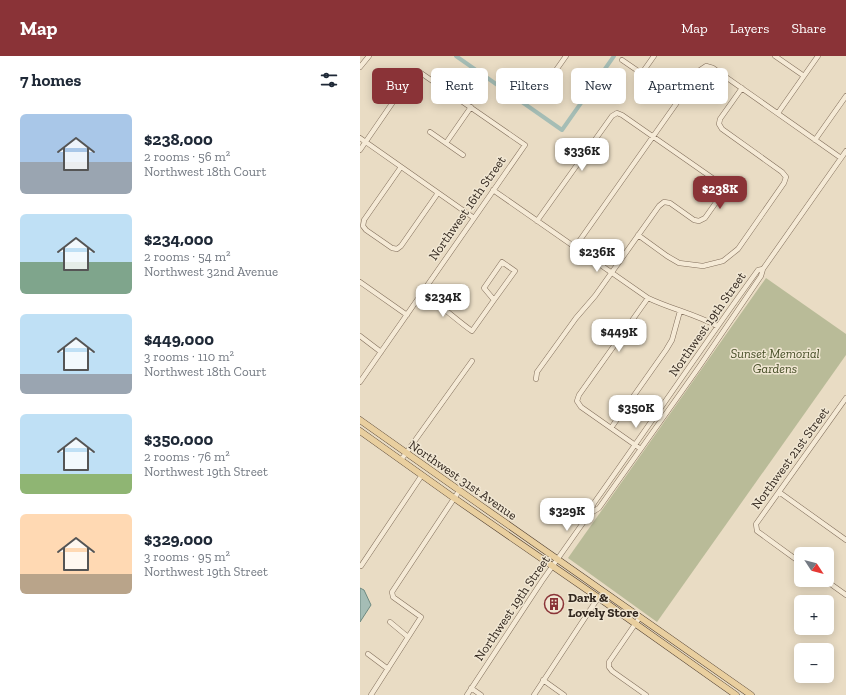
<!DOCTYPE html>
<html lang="en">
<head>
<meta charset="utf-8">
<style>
  :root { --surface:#fff; --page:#f6f6f7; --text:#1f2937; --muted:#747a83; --accent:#8a3337 }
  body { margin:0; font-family:"Zilla Slab",serif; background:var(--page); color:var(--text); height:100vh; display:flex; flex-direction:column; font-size:15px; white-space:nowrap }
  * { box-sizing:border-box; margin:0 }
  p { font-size:13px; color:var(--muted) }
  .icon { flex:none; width:22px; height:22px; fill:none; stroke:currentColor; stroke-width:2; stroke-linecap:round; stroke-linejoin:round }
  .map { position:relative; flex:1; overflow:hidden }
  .side { display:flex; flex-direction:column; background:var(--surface); width:360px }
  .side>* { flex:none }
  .top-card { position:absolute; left:12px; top:12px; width:380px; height:36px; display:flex; gap:8px }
  .needle { width:26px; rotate:126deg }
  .buttons { position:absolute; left:434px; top:491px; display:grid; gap:8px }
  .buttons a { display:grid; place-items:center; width:40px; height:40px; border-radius:6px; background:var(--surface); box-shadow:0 2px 10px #0003; font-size:20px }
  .price { position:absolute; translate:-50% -34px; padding:0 9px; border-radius:8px; background:#fff; color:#222; font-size:13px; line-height:26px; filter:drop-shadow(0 1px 2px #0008) }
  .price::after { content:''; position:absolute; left:50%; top:24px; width:12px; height:9px; margin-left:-6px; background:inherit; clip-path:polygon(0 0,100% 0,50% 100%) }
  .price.active { background:var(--accent); color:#fff }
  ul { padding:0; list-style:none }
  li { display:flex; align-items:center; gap:12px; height:100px; padding:0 20px }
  li span { display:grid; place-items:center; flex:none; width:112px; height:80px; border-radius:6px; color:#555 }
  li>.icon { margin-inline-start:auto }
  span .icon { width:48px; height:48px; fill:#fffc; stroke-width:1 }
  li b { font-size:17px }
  h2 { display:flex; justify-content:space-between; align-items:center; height:48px; padding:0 20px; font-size:17px }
  .pill { padding:0 14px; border-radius:6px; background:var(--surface); box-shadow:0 2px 10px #0003; font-size:14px; line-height:36px }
  .pill.active { background:var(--accent); color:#fff }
  header { display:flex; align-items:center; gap:24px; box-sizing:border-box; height:56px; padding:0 20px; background:var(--accent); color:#fff }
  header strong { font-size:19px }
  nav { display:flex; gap:22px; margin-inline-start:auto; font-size:14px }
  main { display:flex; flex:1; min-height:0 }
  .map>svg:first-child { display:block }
  .cemetery { fill:#b9bb98 }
  .water { fill:#a5bdb5; stroke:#6d8a81 }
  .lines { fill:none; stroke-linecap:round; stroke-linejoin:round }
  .canal { stroke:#a5bdb5; stroke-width:4 }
  .minor-casing { stroke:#826f5c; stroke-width:5.5 }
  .major-casing { stroke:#503e30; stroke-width:7 }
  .minor { stroke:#f5ead6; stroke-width:4.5 }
  .major { stroke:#e9cf9f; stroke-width:6 }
  .labels { text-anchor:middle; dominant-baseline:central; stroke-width:3; stroke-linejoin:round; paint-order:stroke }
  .street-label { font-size:13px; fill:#33281f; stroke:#f1e7d3 }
  .park-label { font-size:13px; font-style:italic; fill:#464e27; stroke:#f1e7d3 }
  .poi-label { font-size:13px; font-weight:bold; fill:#33281f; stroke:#f1e7d3; text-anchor:start }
</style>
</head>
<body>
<header>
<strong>Map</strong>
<nav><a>Map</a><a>Layers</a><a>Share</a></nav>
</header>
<main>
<section class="side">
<h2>7 homes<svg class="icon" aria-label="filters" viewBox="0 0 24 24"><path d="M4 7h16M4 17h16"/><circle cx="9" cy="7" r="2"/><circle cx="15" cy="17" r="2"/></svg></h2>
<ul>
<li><span style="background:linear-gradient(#a9c7e8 60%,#9aa5b1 0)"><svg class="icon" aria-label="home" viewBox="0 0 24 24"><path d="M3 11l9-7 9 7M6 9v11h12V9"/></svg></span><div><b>$238,000</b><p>2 rooms · 56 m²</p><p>Northwest 18th Court</p></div></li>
<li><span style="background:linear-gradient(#bfe0f5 60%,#7fa58c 0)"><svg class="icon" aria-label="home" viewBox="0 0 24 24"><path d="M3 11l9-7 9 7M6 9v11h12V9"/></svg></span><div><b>$234,000</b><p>2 rooms · 54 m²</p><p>Northwest 32nd Avenue</p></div></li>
<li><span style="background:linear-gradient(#bfe0f5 75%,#9aa5b1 0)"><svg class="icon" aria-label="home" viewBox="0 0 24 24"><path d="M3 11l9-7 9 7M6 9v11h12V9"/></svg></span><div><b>$449,000</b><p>3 rooms · 110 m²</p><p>Northwest 18th Court</p></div></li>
<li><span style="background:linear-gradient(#bfe0f5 75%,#8fb573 0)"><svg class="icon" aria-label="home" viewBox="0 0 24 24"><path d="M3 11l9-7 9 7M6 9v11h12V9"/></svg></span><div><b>$350,000</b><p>2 rooms · 76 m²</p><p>Northwest 19th Street</p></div></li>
<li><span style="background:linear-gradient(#ffd9b3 75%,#b9a48a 0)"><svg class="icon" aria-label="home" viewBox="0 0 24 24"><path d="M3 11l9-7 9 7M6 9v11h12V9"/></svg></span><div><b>$329,000</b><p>3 rooms · 95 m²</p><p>Northwest 19th Street</p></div></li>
</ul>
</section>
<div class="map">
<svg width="486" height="639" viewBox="0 0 486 639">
  <rect width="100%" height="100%" fill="#e9dcc4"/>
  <!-- cemetery -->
  <path class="cemetery" d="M406,222l80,56v21l-189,267 -89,-64z"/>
  <!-- water -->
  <path class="water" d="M0,532l4,2 7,15 -11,17z"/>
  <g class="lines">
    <!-- canal -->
    <path class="canal" d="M96,0l106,74 52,-74"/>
    <!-- minor casing -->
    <g class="minor-casing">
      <path id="minor" d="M415,0l29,20
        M262,4l57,39
        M0,11l9,-11
        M282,17l12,-17
        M175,44l31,-44
        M418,57l40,-57
        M70,76l33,23
        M0,82l114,80
        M455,84l31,-44
        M86,87l25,-36
        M0,94l53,-77 5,-2 107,74 -165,237
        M41,111l-37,53 -1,6 3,4 26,18 5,1 4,-3 37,-53
        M133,134l155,108c23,11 47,16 69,28
        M278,179l29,21 12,7 24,3 20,-5 15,-12 46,-66 2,-6 -4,-5 -60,-43 -3,-5 1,-5 22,-31
        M215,191l125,-177 6,-4 7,2 128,90
        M142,206l13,9 -21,29 -10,-12z
        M0,226l47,33
        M62,237c18,11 33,26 50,38l22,-31
        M0,280l21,16
        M176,323l1,-7 39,-54 19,-22 64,-90 5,-4 6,1 24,17 5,1 6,-3 17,-24v-7l-1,-3 -99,-69 -5,-2 -5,3 -75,105
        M251,372l55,-78 6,-10 8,-29
        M278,391l-57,-40 -4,-6 2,-6 69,-97
        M41,404l71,-99
        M419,436l67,48
        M231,457l8,-5 12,-17 88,-124 62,-91 2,-7 83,-118
        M441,507l-44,-32 -1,-7 90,-126
        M1,510l61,-91
        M465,524l21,15
        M280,561l-31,45v5l3,4 34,24
        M30,566l18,15
        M8,598l20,15
        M183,624l21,15
        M111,632l10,7
        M11,639l50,-78 -28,-20 -1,-5 67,-101
        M107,639l75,-114 48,-68 4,-10c55,-77 108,-156 164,-233l5,-1
        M174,639l64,-97"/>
    </g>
    <!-- major casing -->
    <g class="major-casing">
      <path id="major" d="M0,364l120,85 271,190
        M0,375l94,67 155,107 127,90"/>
    </g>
    <!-- minor -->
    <use href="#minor" class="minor"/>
    <!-- major -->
    <use href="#major" class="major"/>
  </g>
  <!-- icons -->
  <defs>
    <g id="building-ring" transform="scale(1)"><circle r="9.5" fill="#f1e7d3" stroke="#8a3337" stroke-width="1.5"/><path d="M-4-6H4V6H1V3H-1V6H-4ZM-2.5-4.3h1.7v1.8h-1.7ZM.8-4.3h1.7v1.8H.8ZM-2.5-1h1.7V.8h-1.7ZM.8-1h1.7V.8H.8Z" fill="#8a3337"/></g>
  </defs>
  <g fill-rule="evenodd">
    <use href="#building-ring" x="194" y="548"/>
  </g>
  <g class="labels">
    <!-- street labels -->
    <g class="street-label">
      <text transform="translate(107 152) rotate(-55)">Northwest 16th Street</text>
      <text transform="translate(347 268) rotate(-55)">Northwest 19th Street</text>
      <text transform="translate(430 402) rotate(-54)">Northwest 21st Street</text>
      <text transform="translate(103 424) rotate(35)">Northwest 31st Avenue</text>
      <text transform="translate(152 552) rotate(-56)">Northwest 19th Street</text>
    </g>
    <!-- park labels -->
    <g class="park-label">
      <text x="415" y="297">Sunset Memorial<tspan x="415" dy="15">Gardens</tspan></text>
    </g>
    <!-- poi labels -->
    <g class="poi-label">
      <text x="208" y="541">Dark &amp;<tspan x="208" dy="15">Lovely Store</tspan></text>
    </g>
  </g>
</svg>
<div class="buttons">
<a><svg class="needle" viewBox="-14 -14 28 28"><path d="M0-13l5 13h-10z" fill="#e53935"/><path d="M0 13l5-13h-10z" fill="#747a83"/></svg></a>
<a>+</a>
<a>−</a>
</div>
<b class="price" style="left:222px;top:116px">$336K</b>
<b class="price active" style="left:360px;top:154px">$238K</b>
<b class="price" style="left:237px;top:217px">$236K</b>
<b class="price" style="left:83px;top:262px">$234K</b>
<b class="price" style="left:259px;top:297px">$449K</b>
<b class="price" style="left:276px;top:373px">$350K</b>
<b class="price" style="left:207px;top:476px">$329K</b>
<div class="top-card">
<a class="pill active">Buy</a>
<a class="pill">Rent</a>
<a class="pill">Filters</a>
<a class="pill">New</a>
<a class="pill">Apartment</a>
</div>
</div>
</main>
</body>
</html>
